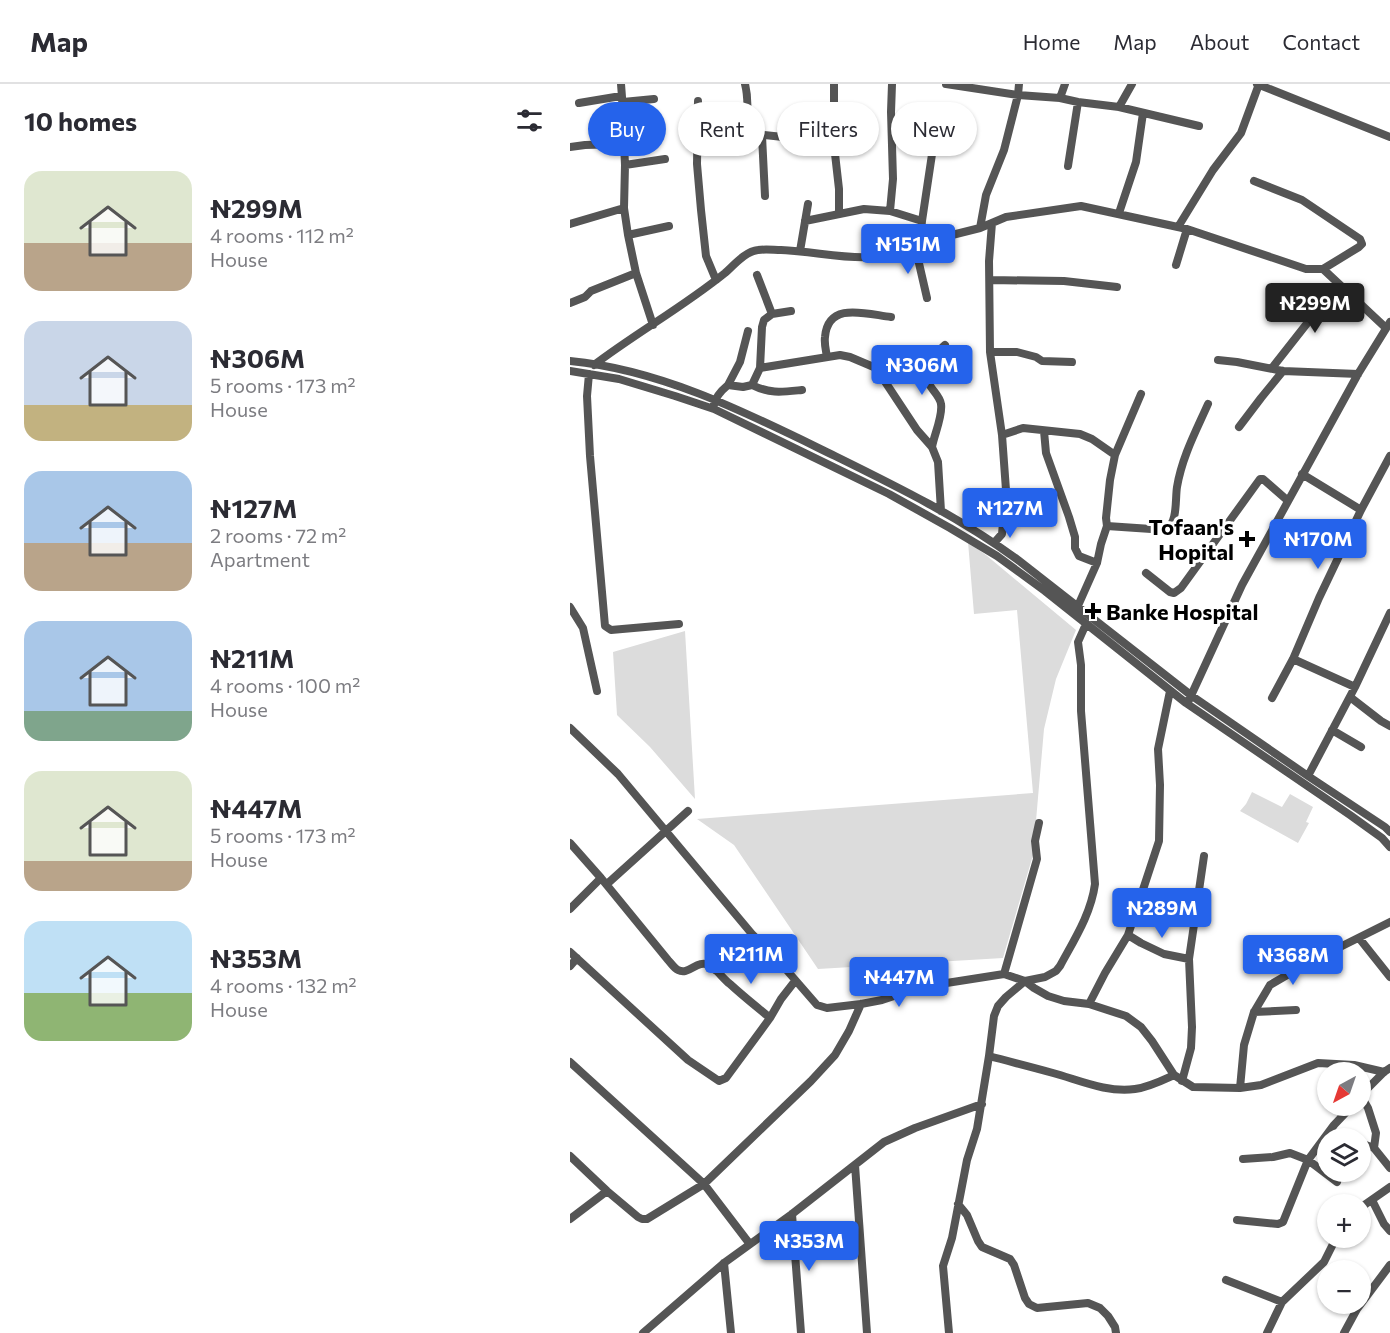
<!DOCTYPE html>
<html lang="en">
<head>
<meta charset="utf-8">
<style>
  :root { --surface:#fff; --page:#f7f7f7; --text:#2b2b33; --muted:#7c7c81; --line:#e1e1e2; --accent:#2563eb }
  body { margin:0; font-family:Commissioner,sans-serif; background:var(--page); color:var(--text); height:100vh; display:flex; flex-direction:column; font-size:22px; white-space:nowrap }
  * { box-sizing:border-box; margin:0 }
  p { font-size:20px; color:var(--muted) }
  .icon { flex:none; width:33px; height:33px; fill:none; stroke:currentColor; stroke-width:2; stroke-linecap:round; stroke-linejoin:round }
  .map { position:relative; flex:1; overflow:hidden }
  .drawer { display:flex; flex-direction:column; background:var(--surface); width:570px }
  .drawer>* { flex:none }
  .top-card { position:absolute; left:18px; top:18px; width:570px; height:54px; display:flex; gap:12px }
  .needle { width:39px; rotate:220deg }
  .fabs { position:absolute; left:747px; top:978px; display:grid; gap:12px }
  .fabs a { display:grid; place-items:center; width:54px; height:54px; border-radius:50%; background:var(--surface); box-shadow:0 2px 4px #0004; font-size:30px }
  .price { position:absolute; translate:-50% -51px; padding:0 14px; border-radius:6px; background:var(--accent); color:#fff; font-size:20px; line-height:39px; filter:drop-shadow(0 2px 3px #0008) }
  .price::after { content:''; position:absolute; left:50%; top:36px; width:18px; height:14px; margin-left:-9px; background:inherit; clip-path:polygon(0 0,100% 0,50% 100%) }
  .price.selected { background:#222; color:#fff }
  ul { padding:0; list-style:none }
  li { display:flex; align-items:center; gap:18px; height:150px; padding:0 24px }
  li span { display:grid; place-items:center; flex:none; width:168px; height:120px; border-radius:18px; color:#555 }
  li>.icon { margin-inline-start:auto }
  span .icon { width:72px; height:72px; fill:#fffc; stroke-width:1 }
  li b { font-size:26px }
  h2 { display:flex; justify-content:space-between; align-items:center; height:72px; padding:0 24px; font-size:26px }
  .pill { padding:0 21px; border-radius:27px; background:var(--surface); box-shadow:0 2px 4px #0004; font-size:21px; line-height:54px }
  .pill.selected { background:var(--accent); color:#fff }
  header { display:flex; align-items:center; gap:36px; box-sizing:border-box; height:84px; padding:0 30px; background:var(--surface); border-bottom:2px solid var(--line) }
  header strong { font-size:28px }
  nav { display:flex; gap:33px; margin-inline-start:auto; font-size:21px }
  main { display:flex; flex:1; min-height:0 }
  .map>svg:first-child { display:block }
  .green { fill:#dcdcdc }
  .lines { fill:none; stroke-linecap:round; stroke-linejoin:round }
  .minor { stroke:#555; stroke-width:8 }
  .poi-dot { fill:#000; stroke:#fff; stroke-width:2 }
  .labels { text-anchor:middle; dominant-baseline:central; stroke-width:6; stroke-linejoin:round; paint-order:stroke }
  .poi-label { font-size:22px; font-weight:bold; fill:#000; stroke:#fff; text-anchor:end }
</style>
</head>
<body>
<header>
<strong>Map</strong>
<nav><a>Home</a><a>Map</a><a>About</a><a>Contact</a></nav>
</header>
<main>
<section class="drawer">
<h2>10 homes<svg class="icon" aria-label="filters" viewBox="0 0 24 24"><path d="M4 7h16M4 17h16"/><circle cx="9" cy="7" r="2"/><circle cx="15" cy="17" r="2"/></svg></h2>
<ul>
<li><span style="background:linear-gradient(#dfe7d0 60%,#b9a48a 0)"><svg class="icon" aria-label="home" viewBox="0 0 24 24"><path d="M3 11l9-7 9 7M6 9v11h12V9"/></svg></span><div><b>₦299M</b><p>4 rooms · 112 m²</p><p>House</p></div></li>
<li><span style="background:linear-gradient(#c9d6e8 70%,#c2b280 0)"><svg class="icon" aria-label="home" viewBox="0 0 24 24"><path d="M3 11l9-7 9 7M6 9v11h12V9"/></svg></span><div><b>₦306M</b><p>5 rooms · 173 m²</p><p>House</p></div></li>
<li><span style="background:linear-gradient(#a9c7e8 60%,#b9a48a 0)"><svg class="icon" aria-label="home" viewBox="0 0 24 24"><path d="M3 11l9-7 9 7M6 9v11h12V9"/></svg></span><div><b>₦127M</b><p>2 rooms · 72 m²</p><p>Apartment</p></div></li>
<li><span style="background:linear-gradient(#a9c7e8 75%,#7fa58c 0)"><svg class="icon" aria-label="home" viewBox="0 0 24 24"><path d="M3 11l9-7 9 7M6 9v11h12V9"/></svg></span><div><b>₦211M</b><p>4 rooms · 100 m²</p><p>House</p></div></li>
<li><span style="background:linear-gradient(#dfe7d0 75%,#b9a48a 0)"><svg class="icon" aria-label="home" viewBox="0 0 24 24"><path d="M3 11l9-7 9 7M6 9v11h12V9"/></svg></span><div><b>₦447M</b><p>5 rooms · 173 m²</p><p>House</p></div></li>
<li><span style="background:linear-gradient(#bfe0f5 60%,#8fb573 0)"><svg class="icon" aria-label="home" viewBox="0 0 24 24"><path d="M3 11l9-7 9 7M6 9v11h12V9"/></svg></span><div><b>₦353M</b><p>4 rooms · 132 m²</p><p>House</p></div></li>
</ul>
</section>
<div class="map">
<svg width="820" height="1249" viewBox="0 0 820 1249">
  <rect width="100%" height="100%" fill="#fff"/>
  <!-- green -->
  <path class="green" d="M398,458l18,13 90,75 -20,49 -12,50 -11,126 -30,103 -185,11 -84,-124 -37,-26 336,-26 -16,-183 -43,4z
    M115,547l10,168 -45,-52 -33,-32 -4,-63z
    M682,708l30,15 8,-13 23,13 -7,15 3,1 -11,20 -58,-32 6,-7z"/>
  <g class="lines">
    <!-- minor -->
    <path class="minor" d="M51,0l1,13
      M175,0c4,16 2,33 1,49
      M264,0v61l5,44v25
      M376,0l72,11 42,3 18,4 41,5 80,19
      M687,0l133,53
      M490,14l5,-14
      M128,17l-1,63 4,46 5,46 10,24
      M53,18l31,-3
      M9,19l36,-6h7l3,68 -1,43 4,27 8,38 17,52
      M549,23l13,-23
      M127,49h49l37,4 21,-3
      M192,52l3,60
      M0,63l15,-2 38,-1
      M55,81l40,-6
      M498,82l10,-64
      M320,127l3,-32 -2,-67 1,-28
      M549,129l17,-51 7,-49
      M235,137l59,-12 26,2 32,10
      M422,139l-3,38 1,91 12,83 4,55 -4,44 -8,9
      M0,140l54,-16
      M608,143l35,-57 28,-37 18,-49
      M410,144l6,-33 18,-45 14,-55 1,-11
      M58,151l41,-9
      M350,159l2,-22 12,-80c5,-8 13,-6 21,-5
      M345,162l12,52
      M230,167l8,-47
      M606,181l11,-36
      M753,185l63,59
      M187,191l15,39
      M420,196l74,1 53,6
      M0,219l15,-6 6,-6 45,-18
      M420,268h27l19,5 6,4 30,1
      M257,273c-1,-7 -3,-13 -2,-20 3,-36 41,-23 66,-20
      M648,276l19,2 46,9 75,3
      M0,277c94,9 181,54 265,95 63,31 126,62 183,104l174,136 116,80 77,51 5,5
      M24,281c42,-32 89,-58 131,-92 9,-8 21,-22 33,-23 8,-1 16,0 23,0 50,2 91,19 139,-7l60,-15 26,-11 75,-11 106,23 119,40h17l36,-22 3,-3 -2,-5 -58,-39 -48,-19
      M190,284l80,-13 10,2 26,11 41,62 15,17 6,15 3,49
      M306,284c20,-13 26,-6 46,1 3,6 5,13 9,18 3,5 9,10 10,17 2,12 -7,31 -9,43
      M702,284l66,-84
      M352,285c21,-4 9,-13 23,-24
      M0,287l49,8 56,17 39,13 175,85 61,34 47,28 48,35 141,112 164,112 32,23 8,9
      M19,290l-2,22 3,60 15,170 6,4 68,-6
      M158,301l12,-23 8,-31
      M182,301c18,9 30,7 50,5
      M144,321c1,-8 8,-15 14,-20l15,2 9,-2 8,-17 2,-41 2,-7 8,-6 19,-3
      M669,343l22,-29 22,-27
      M474,347l2,22 23,64 6,20v11l4,8 18,7
      M432,351l21,-7 57,6 12,5 23,16
      M732,390l59,36
      M537,442l59,4c12,-8 9,-30 11,-43 5,-30 19,-56 31,-83
      M703,444l34,21
      M576,489l24,19 4,1 7,-5 79,-109h3l24,21
      M0,523l13,21 14,63
      M507,524l20,-45 4,-19 6,-18 -1,-8 4,-38 5,-25 26,-61
      M723,575l62,28
      M780,613l31,24 9,5
      M702,614l21,-39 26,-61 42,-88 29,-54
      M619,616l53,-115 116,-211 32,-52
      M0,644l48,46 134,160 25,25 40,46 10,3 34,-4 21,-4 39,-13 83,-13 21,7 9,7 14,8 16,5 25,3 37,12 15,11 11,14 22,34 19,12 47,1 21,-3 57,-22 36,2 30,7
      M762,646l29,17
      M738,692l47,-89 35,-74
      M0,759l31,35 67,82c3,3 6,8 10,10 11,6 19,-11 31,-5 8,4 14,14 21,19 13,12 27,23 40,34
      M37,800l81,-73
      M0,825l31,-31
      M558,851l13,8 23,11 25,5
      M789,854l31,39
      M0,868l118,108 31,21 7,-3 44,-60 11,-19 14,-18
      M0,882l7,-8
      M145,886l37,-36
      M434,890l33,-115 -2,-18 4,-18
      M519,920l16,-31 23,-38 31,-94 1,-56 -2,-36 12,-58
      M684,928l42,-2
      M419,972c22,6 43,11 64,17 26,7 54,20 82,16 14,-2 26,-8 39,-14
      M0,978l134,122 45,59
      M612,997l9,-33 1,-21 -3,-68 15,-103
      M670,1004l4,-43 10,-33 16,-27 36,-21 84,-42
      M790,1012l24,-24 6,-4
      M791,1012l7,12 8,25 -2,15
      M790,1059l14,5 16,20
      M0,1072l37,35 31,26 4,2h5l57,-35 107,-103 24,-26 14,-24 12,-27
      M673,1075l30,-2 17,-4 18,7 29,22
      M285,1081l12,168
      M802,1116l12,24 6,7
      M388,1120l9,11 11,26 4,6 28,12 4,6 11,33 4,6 8,4 51,-5 12,5 8,8 7,11 1,6
      M790,1124l30,-21
      M222,1130l9,119
      M0,1135l37,-28
      M667,1136l41,4 5,-2 25,-62 26,-35 18,-19
      M154,1179l7,70
      M656,1196l56,22
      M73,1249l81,-70 68,-49 92,-72 31,-14 67,-24
      M379,1249l-6,-67 9,-28 15,-78 10,-31 12,-73 5,-40 4,-10 8,-9 19,-16 20,-4 11,-6 4,-5c14,-26 31,-52 35,-82l-14,-173v-46l-3,-23 8,-18
      M697,1249l15,-31 42,-40 12,-24
      M774,1249l13,-24 33,-44"/>
  </g>
  <!-- markers -->
  <g class="poi-dot">
    <path d="M674 446h6v6h6v6h-6v6h-6v-6h-6v-6h6z"/>
    <path d="M520 518h6v6h6v6h-6v6h-6v-6h-6v-6h6z"/>
  </g>
  <g class="labels">
    <!-- poi labels -->
    <g class="poi-label">
      <text x="664" y="442">Tofaan's<tspan x="664" dy="25">Hopital</tspan></text>
      <text x="536" y="527" text-anchor="start">Banke Hospital</text>
    </g>
  </g>
</svg>
<div class="fabs">
<a><svg class="needle" viewBox="-14 -14 28 28"><path d="M0-13l5 13h-10z" fill="#e53935"/><path d="M0 13l5-13h-10z" fill="#7c7c81"/></svg></a>
<a><svg class="icon" aria-label="layers" viewBox="0 0 24 24"><path d="M12 4l9 5-9 5-9-5zM3 14l9 5 9-5"/></svg></a>
<a>+</a>
<a>−</a>
</div>
<b class="price" style="left:338px;top:191px">₦151M</b>
<b class="price selected" style="left:745px;top:250px">₦299M</b>
<b class="price" style="left:352px;top:312px">₦306M</b>
<b class="price" style="left:440px;top:455px">₦127M</b>
<b class="price" style="left:748px;top:486px">₦170M</b>
<b class="price" style="left:592px;top:855px">₦289M</b>
<b class="price" style="left:181px;top:901px">₦211M</b>
<b class="price" style="left:723px;top:902px">₦368M</b>
<b class="price" style="left:329px;top:924px">₦447M</b>
<b class="price" style="left:239px;top:1188px">₦353M</b>
<div class="top-card">
<a class="pill selected">Buy</a>
<a class="pill">Rent</a>
<a class="pill">Filters</a>
<a class="pill">New</a>
</div>
</div>
</main>
</body>
</html>
